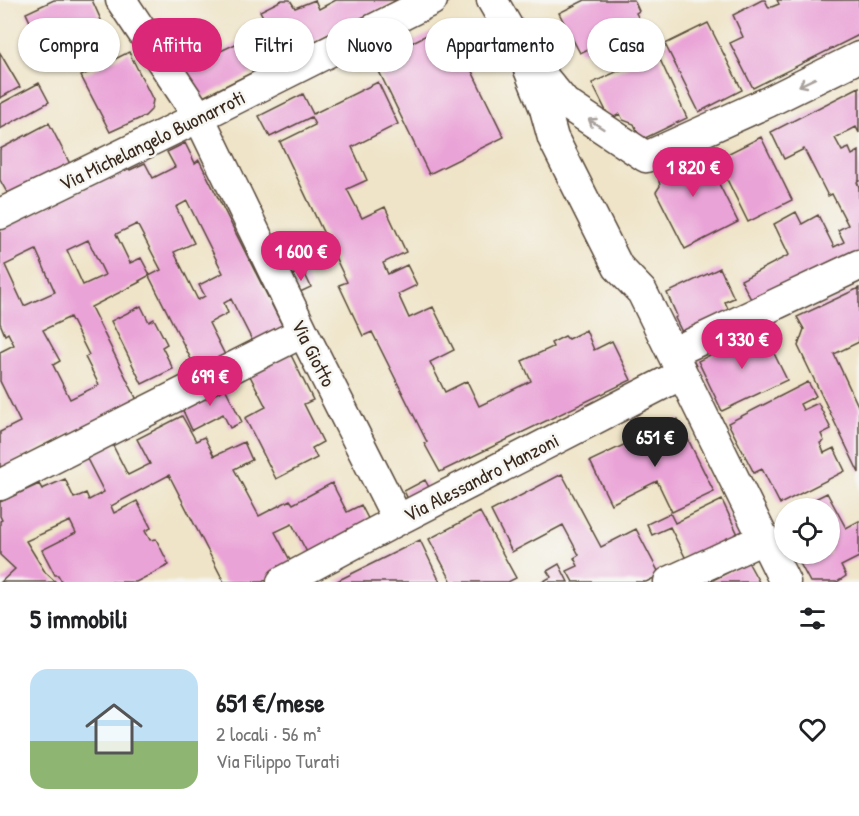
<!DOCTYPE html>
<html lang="it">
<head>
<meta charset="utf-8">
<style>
  :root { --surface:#fff; --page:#f6f6f6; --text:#202124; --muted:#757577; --accent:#db2777 }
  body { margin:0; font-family:"Patrick Hand",sans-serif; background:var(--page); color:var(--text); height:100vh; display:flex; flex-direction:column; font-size:22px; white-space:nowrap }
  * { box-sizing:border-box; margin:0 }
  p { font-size:20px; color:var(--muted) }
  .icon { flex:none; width:33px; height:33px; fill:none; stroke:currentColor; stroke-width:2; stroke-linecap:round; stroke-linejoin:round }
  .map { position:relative; height:582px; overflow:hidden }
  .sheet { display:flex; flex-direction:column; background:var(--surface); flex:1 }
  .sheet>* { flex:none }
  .guide { position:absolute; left:18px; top:18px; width:824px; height:54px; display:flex; gap:12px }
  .controls { position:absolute; left:774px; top:498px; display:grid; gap:12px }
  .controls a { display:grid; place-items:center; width:66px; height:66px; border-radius:50%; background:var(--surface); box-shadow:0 2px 4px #0004; font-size:30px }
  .price { position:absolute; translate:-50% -51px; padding:0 14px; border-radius:21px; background:var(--accent); color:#fff; font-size:20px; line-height:39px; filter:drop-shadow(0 2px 3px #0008) }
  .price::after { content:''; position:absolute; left:50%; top:36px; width:18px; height:14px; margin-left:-9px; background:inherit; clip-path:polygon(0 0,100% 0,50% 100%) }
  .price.current { background:#222; color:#fff }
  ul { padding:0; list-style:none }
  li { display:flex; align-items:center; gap:18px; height:150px; padding:0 30px }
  li span { display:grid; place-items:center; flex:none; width:168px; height:120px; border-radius:18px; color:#555 }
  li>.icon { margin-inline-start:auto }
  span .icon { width:72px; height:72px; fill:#fffc; stroke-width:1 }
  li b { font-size:26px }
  h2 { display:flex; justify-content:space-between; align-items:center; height:72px; padding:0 30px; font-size:26px }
  .tag { padding:0 21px; border-radius:27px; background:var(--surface); box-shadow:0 2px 4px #0004; font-size:21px; line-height:54px }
  .tag.current { background:var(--accent); color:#fff }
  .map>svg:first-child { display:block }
  .building { fill:#eaa3d7; fill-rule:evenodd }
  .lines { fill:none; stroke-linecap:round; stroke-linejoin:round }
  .minor-casing { stroke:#564638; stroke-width:33 }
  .minor { stroke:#fff; stroke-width:30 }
  .oneway { stroke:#a79f9a }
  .labels { text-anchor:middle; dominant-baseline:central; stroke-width:5; stroke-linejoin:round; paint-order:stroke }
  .street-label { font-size:20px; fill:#3b2a1e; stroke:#f6f6f2 }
</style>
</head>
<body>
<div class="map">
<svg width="859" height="582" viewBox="0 0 859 582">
  <rect width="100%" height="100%" fill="#f6f6f2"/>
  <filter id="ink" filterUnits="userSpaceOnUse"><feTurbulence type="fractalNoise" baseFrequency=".0167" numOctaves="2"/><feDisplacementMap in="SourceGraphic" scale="12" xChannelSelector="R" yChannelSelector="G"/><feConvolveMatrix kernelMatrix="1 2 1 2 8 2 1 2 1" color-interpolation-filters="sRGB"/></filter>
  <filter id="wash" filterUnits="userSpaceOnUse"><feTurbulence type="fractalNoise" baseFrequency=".008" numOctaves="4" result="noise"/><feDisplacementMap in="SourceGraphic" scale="24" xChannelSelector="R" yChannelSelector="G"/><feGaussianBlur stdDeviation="1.35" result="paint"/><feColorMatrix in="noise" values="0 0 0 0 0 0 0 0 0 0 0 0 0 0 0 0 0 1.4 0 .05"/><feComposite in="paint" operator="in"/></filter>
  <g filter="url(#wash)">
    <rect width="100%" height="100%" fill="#efe4c8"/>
    <g id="blocks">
      <!-- building -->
      <path class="building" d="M54,0h38l9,20 -34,16 -2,-4 -25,11 -14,-30z
        M282,0h8l5,8 20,-8 4,9 17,-9h62l-201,100 -32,-55 24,-13 15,27 65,-31 -9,-17z
        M585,0h49l5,11 -3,2 11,21 -12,6 -1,-2 -24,12 -5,-9 -25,12 -21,-40z
        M762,0h3l4,8 10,-4 -2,-4h82v35l-106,53 -23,-45 13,-6 -10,-22z
        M708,23l34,67 -43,22 -34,-68z
        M449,24l55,113 -75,37 -55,-113z
        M129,52l24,48 -2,10 -6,6 -35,16 -29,-56z
        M0,53l20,34 -20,11z
        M657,53l30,65 -46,22 -7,-16 -11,-4 -3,-6 -10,5 -18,-36z
        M378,82l20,42 -46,23 15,33 -20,9 15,29 23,-11 21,45 -23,11 5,11 19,-9 10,20 -19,9 11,24 24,-11 21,43 -24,12 15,30 22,-11 12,25 52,-25 -9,-20 31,-14 -2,-4 14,-7 3,3 18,-9 8,20 18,-9 19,39 -191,92 -16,-29 3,-1 -55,-110 -9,4 -24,-51 8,-3 -67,-140 35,-17 -4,-8 -41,20 -11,-21 44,-22 10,20z
        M39,83l10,19 -49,27v-25z
        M859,87v46l-3,-6 -21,11 7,13 7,-3 3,7 7,-4v30l-2,1 2,5v68l-104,52 -14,-27 48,-25 -15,-31 22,-12 6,12 16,-9 16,32 10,-5 -6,-12 10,-5 -16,-31 -4,2 -24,-47 -20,10 -13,-27z
        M49,123l21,41 -61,32 -9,-16v-31z
        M761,137l31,63 -44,22 -31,-63z
        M185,143l10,20 4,-3 85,169 -30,15 -23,-45 -7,4 4,10 -19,10 18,36 -29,14 -49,-97 12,-6 -24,-46 -21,10 14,29 11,-5 9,17 -11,6 1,1 -49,25 46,93 -137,69v-37l20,-10 -20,-41v-29l14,-7 -6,-12 -3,2 -5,-12v-93l128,-64 2,4 15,-7 8,15 22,-11 -8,-15zM187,201l36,72 -24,12 6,11 -7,4 -24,-48 20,-9 -18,-36zM88,240l17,35 -22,10 -16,-35zM36,250l19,42 -31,14 -19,-41zM70,317l19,38 -4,2 14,28 -29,14 -17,-34 7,-4 -17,-31z
        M700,146l38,76 -53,27 -29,-57 4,-6 -4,-21z
        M293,249l8,16 -13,6 -8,-16z
        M720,268l14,30 -9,4 8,18 -50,14 -8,-16 2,-2 -10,-23z
        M303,270l8,17 -13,6 -8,-17z
        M859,288v54l-25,12 25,54v65l-61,-127 6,-17 -7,-12z
        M141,306l8,16 5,-3 13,25 -5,3 11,22 -31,15 -31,-63z
        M762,329l25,51 -65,31 -24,-50z
        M288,349l25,51 -9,4 19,38 -11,6 5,10 -41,21 -31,-61 21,-11 -19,-37z
        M221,380l21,42 -12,6 -7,-14 -31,16 -13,-28z
        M808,382l8,14 -16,8 3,6 15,-7 13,26 -10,5 3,7 -4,2 4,10 10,-5 11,23 -65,33 -18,-35 -8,4 -26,-50z
        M182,416l14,25 8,-4 10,19 30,-14 8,18 -18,9 25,47 31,-16 3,4 39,-21 15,29 14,-7 13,25 -65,26 -17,-32 -17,8 18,34 -31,16h-38l-55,-107 -58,31 3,7 23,-12 14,27 -6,3 5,9 6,-1 13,26 -33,17h-74l-4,-7h-3l-13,-25 34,-17 -6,-12 -44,20 19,31 11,10h-55l14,-13 -15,-14v-34l2,-1 -2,-4v-14l39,-18 3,5 23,-10 9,19 12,-5 3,7 15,-8 -20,-39 26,-13 18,35 22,-11 -13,-25z
        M678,419l36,73 -42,20 -15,-31 -46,23 -21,-43z
        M562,474l39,73 35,-18 24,46 -14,7h-73l-6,-11 11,-5 -4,-8 5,-3 -16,-30 -51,27 -21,-41z
        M425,480l11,20 -22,11 -10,-20z
        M827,493l19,35 13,-7v36l-18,9 5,10 -9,6h-27l-15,-28h35v-46h-33z
        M722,500l19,41 -51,26 -20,-40 -18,8 -5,-11 23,-11 5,10z
        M480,512l36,66 -8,4h-56l-23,-43z
        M420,540l20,42h-105z
        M748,562l11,20h-50z
        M559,564l9,18h-26l9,-5 -4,-6z"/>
    </g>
  </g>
  <g filter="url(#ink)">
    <use href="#blocks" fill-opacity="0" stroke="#564638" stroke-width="1.5"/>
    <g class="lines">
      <!-- minor casing -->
      <g class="minor-casing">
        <path id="minor" d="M121,0l78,117 104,215 95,188
          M492,0l30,52 23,57 8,29 65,129 24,25 143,290
          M540,73l25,30 81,54 122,-55 91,-45
          M0,214l199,-97 233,-117
          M672,353l187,-88
          M0,485l303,-153
          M282,582l116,-62 284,-146
          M669,582l94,-43"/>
      </g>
      <!-- minor -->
      <use href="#minor" class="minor"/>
    </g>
    <!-- one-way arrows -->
    <defs><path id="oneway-shaft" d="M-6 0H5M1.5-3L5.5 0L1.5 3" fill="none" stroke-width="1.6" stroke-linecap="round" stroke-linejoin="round" transform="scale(1.5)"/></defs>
    <g class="oneway">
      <use href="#oneway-shaft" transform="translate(807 82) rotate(154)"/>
      <use href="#oneway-shaft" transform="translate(596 124) rotate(-147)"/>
    </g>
  </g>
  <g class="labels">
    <!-- street labels -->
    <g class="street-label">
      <text transform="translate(152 140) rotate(-26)">Via Michelangelo Buonarroti</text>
      <text transform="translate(314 353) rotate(63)">Via Giotto</text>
      <text transform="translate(481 477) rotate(-27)">Via Alessandro Manzoni</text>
    </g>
  </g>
</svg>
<div class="controls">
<a><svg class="icon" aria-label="locate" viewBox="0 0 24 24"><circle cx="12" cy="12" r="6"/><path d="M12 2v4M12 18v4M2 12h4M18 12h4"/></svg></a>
</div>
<b class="price" style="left:693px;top:198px">1 820 €</b>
<b class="price" style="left:301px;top:282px">1 600 €</b>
<b class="price" style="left:742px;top:370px">1 330 €</b>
<b class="price" style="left:210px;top:407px">699 €</b>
<b class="price current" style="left:655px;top:468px">651 €</b>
<div class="guide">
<a class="tag">Compra</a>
<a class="tag current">Affitta</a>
<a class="tag">Filtri</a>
<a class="tag">Nuovo</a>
<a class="tag">Appartamento</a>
<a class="tag">Casa</a>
</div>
</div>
<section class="sheet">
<h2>5 immobili<svg class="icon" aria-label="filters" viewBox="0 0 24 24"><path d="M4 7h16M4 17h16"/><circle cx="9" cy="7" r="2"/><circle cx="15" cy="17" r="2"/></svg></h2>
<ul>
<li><span style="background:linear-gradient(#bfe0f5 60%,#8fb573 0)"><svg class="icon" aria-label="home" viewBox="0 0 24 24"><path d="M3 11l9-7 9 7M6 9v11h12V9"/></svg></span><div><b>651 €/mese</b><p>2 locali · 56 m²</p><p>Via Filippo Turati</p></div><svg class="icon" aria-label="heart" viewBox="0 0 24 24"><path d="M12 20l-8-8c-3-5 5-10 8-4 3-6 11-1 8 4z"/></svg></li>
</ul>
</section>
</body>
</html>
